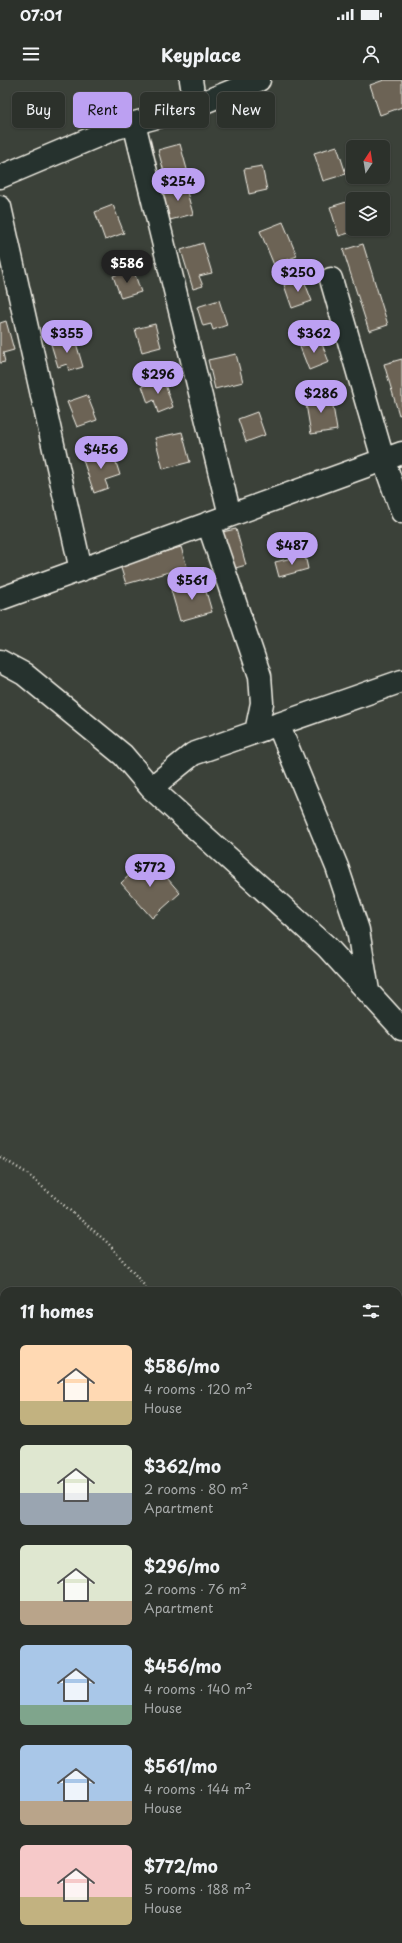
<!DOCTYPE html>
<html lang="en">
<head>
<meta charset="utf-8">
<style>
  :root { --surface:#2c312b; --page:#383d37; --text:#f1f3f6; --muted:#a6a9a9; --line:#484c47; --accent:#bca0f2 }
  body { margin:0; font-family:"Playpen Sans",sans-serif; background:var(--page); color:var(--text); height:100vh; display:flex; flex-direction:column; font-size:15px; white-space:nowrap }
  * { box-sizing:border-box; margin:0 }
  p { font-size:13px; color:var(--muted) }
  .icon { flex:none; width:22px; height:22px; fill:none; stroke:currentColor; stroke-width:2; stroke-linecap:round; stroke-linejoin:round }
  .map { position:relative; flex:1; overflow:hidden }
  .details { position:absolute; left:0px; top:1207px; width:402px; height:656px; display:flex; flex-direction:column; background:var(--surface); border-radius:12px 12px 0 0; box-shadow:0 1px 3px #0004,0 0 0 1px var(--line) }
  .details>* { flex:none }
  .banner { position:absolute; left:12px; top:12px; width:378px; height:36px; display:flex; gap:8px }
  .needle { width:26px; rotate:12deg }
  .tools { position:absolute; left:346px; top:60px; display:grid; gap:8px }
  .tools a { display:grid; place-items:center; width:44px; height:44px; border-radius:6px; background:var(--surface); box-shadow:0 1px 3px #0004,0 0 0 1px var(--line); font-size:20px }
  .price { position:absolute; translate:-50% -34px; padding:0 9px; border-radius:14px; background:var(--accent); color:#111; font-size:13px; line-height:26px; filter:drop-shadow(0 1px 2px #0008) }
  .price::after { content:''; position:absolute; left:50%; top:24px; width:12px; height:9px; margin-left:-6px; background:inherit; clip-path:polygon(0 0,100% 0,50% 100%) }
  .price.active { background:#222; color:#fff }
  ul { padding:0; list-style:none }
  li { display:flex; align-items:center; gap:12px; height:100px; padding:0 20px }
  li span { display:grid; place-items:center; flex:none; width:112px; height:80px; border-radius:6px; color:#555 }
  li>.icon { margin-inline-start:auto }
  span .icon { width:48px; height:48px; fill:#fffc; stroke-width:1 }
  li b { font-size:17px }
  h2 { display:flex; justify-content:space-between; align-items:center; height:48px; padding:0 20px; font-size:17px }
  .chip { padding:0 14px; border-radius:6px; background:var(--surface); box-shadow:0 1px 3px #0004,0 0 0 1px var(--line); font-size:14px; line-height:36px }
  .chip.active { background:var(--accent); color:#111 }
  .status { display:flex; justify-content:space-between; align-items:center; height:28px; padding:0 20px; background:var(--surface); direction:ltr }
  .status svg { height:11px; fill:currentColor }
  header { display:flex; justify-content:space-between; align-items:center; height:52px; padding:0 20px; background:var(--surface); font-size:18px; font-weight:700 }
  .map>svg:first-child { display:block }
  .building { fill:#6c6355; stroke:#f4f1e8 }
  .lines { fill:none; stroke-linecap:round; stroke-linejoin:round }
  .minor-casing { stroke:#f4f1e8; stroke-width:25 }
  .path { stroke:#f4f1e8; stroke-width:2.5; stroke-dasharray:1 3; stroke-linecap:butt }
  .minor { stroke:#26332d; stroke-width:22 }
</style>
</head>
<body>
<div class="status"><b>07:01</b><svg viewBox="0 0 49 12"><path d="M0 12V9h3v3zM5 12V6h3v6zM10 12V3h3v9zM15 12V0h3v12zM26 1h20v11H26zM47 4h2v5h-2z"/></svg></div>
<header><svg class="icon" aria-label="menu" viewBox="0 0 24 24"><path d="M4 6h16M4 12h16M4 18h16"/></svg>Keyplace<svg class="icon" aria-label="person" viewBox="0 0 24 24"><circle cx="12" cy="8" r="4"/><path d="M4 21q1-7 8-7t8 7"/></svg></header>
<div class="map">
<svg width="402" height="1863" viewBox="0 0 402 1863">
  <rect width="100%" height="100%" fill="#3b4139"/>
  <filter id="ink" filterUnits="userSpaceOnUse"><feTurbulence type="fractalNoise" baseFrequency=".025" numOctaves="2"/><feDisplacementMap in="SourceGraphic" scale="8" xChannelSelector="R" yChannelSelector="G"/><feConvolveMatrix kernelMatrix="1 2 1 2 8 2 1 2 1" color-interpolation-filters="sRGB"/></filter>
  <g filter="url(#ink)">
    <!-- building -->
    <path class="building" d="M384,0h18v27l-22,8 -10,-30z
      M180,64l8,29 -22,6 -8,-29z
      M337,66l9,28 -23,7 -9,-28z
      M262,86l5,24 -18,4 -5,-25z
      M185,105l8,29 -23,6 -8,-29z
      M353,120v29h9l-23,7 -9,-29z
      M113,125l11,28 -19,7 -10,-28z
      M283,142l14,34 -23,9 -14,-34z
      M203,163l9,30 -13,3 4,10 -10,3 -12,-39z
      M363,164l25,81 -19,6 -26,-81z
      M133,189l8,23 -20,6 -8,-22z
      M303,198l9,23 -20,7 -8,-23z
      M219,220l8,25 -14,5 -2,-6 -8,2 -6,-19z
      M6,241l8,29 -11,3 2,9 -5,1v-40z
      M155,244l6,23 -19,5 -7,-23z
      M74,256l9,31 -14,4 -2,-7 -9,3 -7,-23z
      M320,259l9,23 -20,8 -9,-23z
      M236,274l7,28 -28,7 -7,-29z
      M402,279v55l-3,1 -15,-51z
      M163,299l10,28 -15,6 -4,-13 -6,3 -6,-17z
      M331,314l6,36 -26,4 -6,-36z
      M87,315l10,25 -20,7 -10,-25z
      M257,332l8,23 -19,7 -8,-23z
      M182,352l8,30 -27,7 -8,-31z
      M112,370l8,25 -15,5 3,8 -14,5 -11,-33z
      M236,449l10,36 -14,4 -10,-37z
      M181,467l6,20 -61,17 -6,-19z
      M305,475l3,14 -29,8 -4,-15z
      M203,501l9,31 -32,9 -9,-31z
      M149,777l31,36 -28,25 -31,-35z"/>
    <g class="lines">
      <!-- minor casing -->
      <g class="minor-casing">
        <path id="minor" d="M191,0l4,26
          M134,43l96,392
          M0,97l116,-49 71,-19 72,-29
          M0,127l81,363
          M331,199l52,180 19,53
          M208,443l52,153 2,27 -6,29
          M0,519l402,-146
          M0,581l24,13 99,81 28,33 176,159 75,82
          M278,644l59,143 21,63 10,61
          M151,708l42,-34 209,-73"/>
      </g>
      <!-- path -->
      <path class="path" d="M0,1077l25,15 83,71 41,48
        M398,1412l4,5"/>
      <!-- minor -->
      <use href="#minor" class="minor"/>
    </g>
  </g>
</svg>
<div class="tools">
<a><svg class="needle" viewBox="-14 -14 28 28"><path d="M0-13l5 13h-10z" fill="#e53935"/><path d="M0 13l5-13h-10z" fill="#a6a9a9"/></svg></a>
<a><svg class="icon" aria-label="layers" viewBox="0 0 24 24"><path d="M12 4l9 5-9 5-9-5zM3 14l9 5 9-5"/></svg></a>
</div>
<b class="price" style="left:178px;top:122px">$254</b>
<b class="price active" style="left:127px;top:204px">$586</b>
<b class="price" style="left:298px;top:213px">$250</b>
<b class="price" style="left:67px;top:274px">$355</b>
<b class="price" style="left:314px;top:274px">$362</b>
<b class="price" style="left:158px;top:315px">$296</b>
<b class="price" style="left:321px;top:334px">$286</b>
<b class="price" style="left:101px;top:390px">$456</b>
<b class="price" style="left:292px;top:486px">$487</b>
<b class="price" style="left:192px;top:521px">$561</b>
<b class="price" style="left:150px;top:808px">$772</b>
<div class="banner">
<a class="chip">Buy</a>
<a class="chip active">Rent</a>
<a class="chip">Filters</a>
<a class="chip">New</a>
</div>
<section class="details">
<h2>11 homes<svg class="icon" aria-label="filters" viewBox="0 0 24 24"><path d="M4 7h16M4 17h16"/><circle cx="9" cy="7" r="2"/><circle cx="15" cy="17" r="2"/></svg></h2>
<ul>
<li><span style="background:linear-gradient(#ffd9b3 70%,#c2b280 0)"><svg class="icon" aria-label="home" viewBox="0 0 24 24"><path d="M3 11l9-7 9 7M6 9v11h12V9"/></svg></span><div><b>$586/mo</b><p>4 rooms · 120 m²</p><p>House</p></div></li>
<li><span style="background:linear-gradient(#dfe7d0 60%,#9aa5b1 0)"><svg class="icon" aria-label="home" viewBox="0 0 24 24"><path d="M3 11l9-7 9 7M6 9v11h12V9"/></svg></span><div><b>$362/mo</b><p>2 rooms · 80 m²</p><p>Apartment</p></div></li>
<li><span style="background:linear-gradient(#dfe7d0 70%,#b9a48a 0)"><svg class="icon" aria-label="home" viewBox="0 0 24 24"><path d="M3 11l9-7 9 7M6 9v11h12V9"/></svg></span><div><b>$296/mo</b><p>2 rooms · 76 m²</p><p>Apartment</p></div></li>
<li><span style="background:linear-gradient(#a9c7e8 75%,#7fa58c 0)"><svg class="icon" aria-label="home" viewBox="0 0 24 24"><path d="M3 11l9-7 9 7M6 9v11h12V9"/></svg></span><div><b>$456/mo</b><p>4 rooms · 140 m²</p><p>House</p></div></li>
<li><span style="background:linear-gradient(#a9c7e8 70%,#b9a48a 0)"><svg class="icon" aria-label="home" viewBox="0 0 24 24"><path d="M3 11l9-7 9 7M6 9v11h12V9"/></svg></span><div><b>$561/mo</b><p>4 rooms · 144 m²</p><p>House</p></div></li>
<li><span style="background:linear-gradient(#f6c9c9 65%,#c2b280 0)"><svg class="icon" aria-label="home" viewBox="0 0 24 24"><path d="M3 11l9-7 9 7M6 9v11h12V9"/></svg></span><div><b>$772/mo</b><p>5 rooms · 188 m²</p><p>House</p></div></li>
</ul>
</section>
</div>
</body>
</html>
